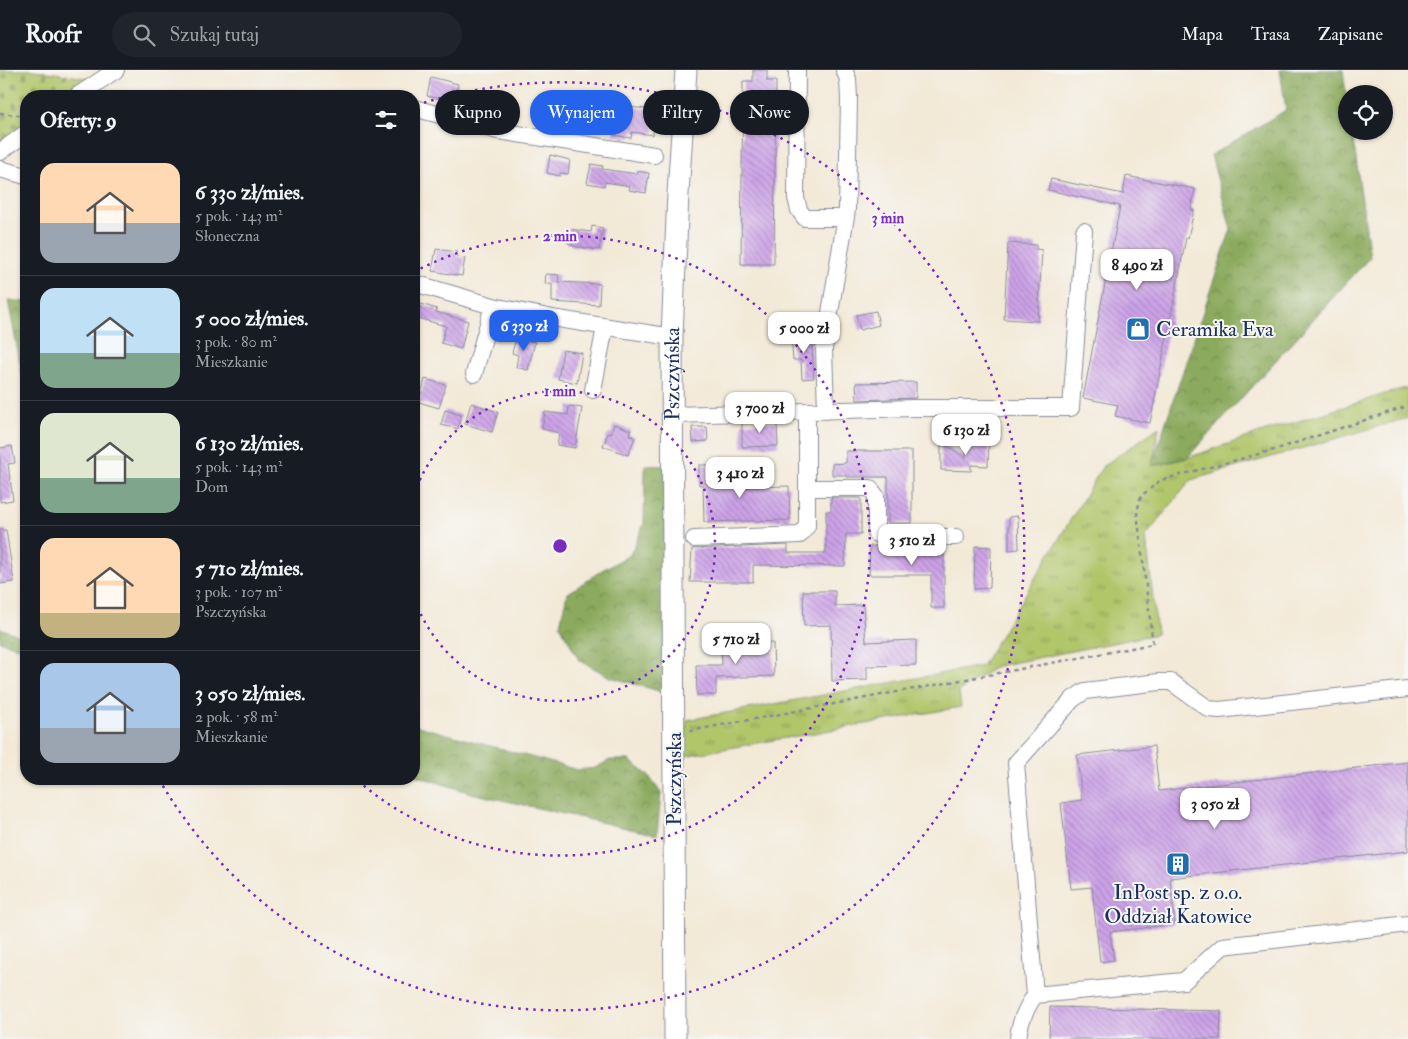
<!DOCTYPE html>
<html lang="pl">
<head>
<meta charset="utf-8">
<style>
  :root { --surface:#171b24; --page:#20242c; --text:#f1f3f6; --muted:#9ea1a6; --line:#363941; --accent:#2563eb }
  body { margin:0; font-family:"IM FELL Double Pica",serif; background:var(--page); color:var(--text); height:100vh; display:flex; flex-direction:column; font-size:19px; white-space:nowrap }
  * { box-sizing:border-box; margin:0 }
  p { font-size:16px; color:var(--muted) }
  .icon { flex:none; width:28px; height:28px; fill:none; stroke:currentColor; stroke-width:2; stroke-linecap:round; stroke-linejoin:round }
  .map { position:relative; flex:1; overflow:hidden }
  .drawer { position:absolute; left:20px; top:20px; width:400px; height:695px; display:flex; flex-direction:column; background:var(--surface); border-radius:20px; box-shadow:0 1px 4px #0004 }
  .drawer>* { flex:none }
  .banner { position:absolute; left:435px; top:20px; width:475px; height:45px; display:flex; gap:10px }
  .buttons { position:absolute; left:1338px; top:15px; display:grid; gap:10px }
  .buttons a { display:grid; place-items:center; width:55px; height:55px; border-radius:50%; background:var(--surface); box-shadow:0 1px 4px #0004; font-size:25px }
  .price { position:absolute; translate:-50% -42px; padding:0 11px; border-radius:10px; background:#fff; color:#222; font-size:16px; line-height:32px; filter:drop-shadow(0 1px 2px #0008) }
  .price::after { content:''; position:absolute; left:50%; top:30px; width:15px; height:11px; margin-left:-8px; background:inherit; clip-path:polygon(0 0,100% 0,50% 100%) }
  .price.on { background:var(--accent); color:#fff }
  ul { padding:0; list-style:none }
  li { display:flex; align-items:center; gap:15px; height:125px; padding:0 20px }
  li+li { border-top:1px solid var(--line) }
  li span { display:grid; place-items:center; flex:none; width:140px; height:100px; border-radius:15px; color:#555 }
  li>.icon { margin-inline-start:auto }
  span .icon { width:60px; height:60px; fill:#fffc; stroke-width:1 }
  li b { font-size:21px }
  h2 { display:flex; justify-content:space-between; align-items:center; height:60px; padding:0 20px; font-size:21px }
  .pill { padding:0 18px; border-radius:22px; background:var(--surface); box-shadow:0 1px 4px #0004; font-size:18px; line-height:45px }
  .pill.on { background:var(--accent); color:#fff }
  header { display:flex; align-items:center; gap:30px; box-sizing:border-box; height:70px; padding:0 25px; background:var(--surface); border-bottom:1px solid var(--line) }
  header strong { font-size:24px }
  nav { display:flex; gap:28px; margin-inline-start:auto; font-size:18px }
  .search { width:350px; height:45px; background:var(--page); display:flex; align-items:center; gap:12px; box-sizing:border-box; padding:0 18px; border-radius:28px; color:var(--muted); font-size:19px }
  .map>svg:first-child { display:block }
  .grass { fill:url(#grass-tufts); stroke:#667a64 }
  .forest { fill:url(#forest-crowns); stroke:#546c5e }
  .cemetery { fill:url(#cemetery-stones); stroke:#667a64 }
  .building { fill:url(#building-back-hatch) }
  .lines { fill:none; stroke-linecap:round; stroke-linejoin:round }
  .minor-casing { stroke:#878c9a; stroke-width:18 }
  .major-casing { stroke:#878c9a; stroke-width:23 }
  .path { stroke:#878c9a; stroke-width:2.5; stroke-dasharray:4 4; stroke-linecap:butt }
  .minor { stroke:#fff; stroke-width:16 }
  .major { stroke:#fff; stroke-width:21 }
  .ring { fill:none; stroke:#7b2cbf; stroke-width:2.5; stroke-dasharray:2.5 5 }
  .labels { text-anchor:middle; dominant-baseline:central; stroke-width:4; stroke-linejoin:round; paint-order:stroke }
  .poi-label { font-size:21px; fill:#1b2f5e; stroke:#f6f6f2; text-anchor:start }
  .street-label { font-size:21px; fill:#1b2f5e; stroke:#f6f6f2 }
  .centre { fill:#7b2cbf; stroke:#f6f6f2; stroke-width:2.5 }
  .ring-label { font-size:15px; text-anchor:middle; font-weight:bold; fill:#7b2cbf; stroke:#f6f6f2; stroke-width:4; stroke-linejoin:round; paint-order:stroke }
</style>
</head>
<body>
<header>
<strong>Roofr</strong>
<div class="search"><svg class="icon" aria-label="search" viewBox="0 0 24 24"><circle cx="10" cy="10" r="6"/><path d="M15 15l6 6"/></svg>Szukaj tutaj</div>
<nav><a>Mapa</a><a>Trasa</a><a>Zapisane</a></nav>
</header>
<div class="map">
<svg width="1408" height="969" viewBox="0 0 1408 969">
  <defs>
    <pattern id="grass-tufts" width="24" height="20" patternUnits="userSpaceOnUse" patternTransform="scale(1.25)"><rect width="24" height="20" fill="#b1c569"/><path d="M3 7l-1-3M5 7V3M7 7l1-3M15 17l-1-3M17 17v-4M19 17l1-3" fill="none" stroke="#8fa05a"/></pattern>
    <pattern id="forest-crowns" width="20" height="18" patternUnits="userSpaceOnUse" patternTransform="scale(1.25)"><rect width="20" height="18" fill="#8caa5d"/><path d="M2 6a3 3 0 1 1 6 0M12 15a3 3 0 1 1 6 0" fill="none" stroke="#728b50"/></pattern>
    <pattern id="cemetery-stones" width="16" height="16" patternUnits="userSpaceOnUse" patternTransform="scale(1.25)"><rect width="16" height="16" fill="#b1c569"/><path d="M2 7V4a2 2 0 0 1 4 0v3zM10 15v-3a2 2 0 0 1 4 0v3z" fill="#8fa05a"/></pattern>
    <pattern id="building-back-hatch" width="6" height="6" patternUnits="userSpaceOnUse" patternTransform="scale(1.25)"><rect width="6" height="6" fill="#cda3e8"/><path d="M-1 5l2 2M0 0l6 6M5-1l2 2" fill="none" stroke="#a685bf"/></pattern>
  </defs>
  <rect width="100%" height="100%" fill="#f6f6f2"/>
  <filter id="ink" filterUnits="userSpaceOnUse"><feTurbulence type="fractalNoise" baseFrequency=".02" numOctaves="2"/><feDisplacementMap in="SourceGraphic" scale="10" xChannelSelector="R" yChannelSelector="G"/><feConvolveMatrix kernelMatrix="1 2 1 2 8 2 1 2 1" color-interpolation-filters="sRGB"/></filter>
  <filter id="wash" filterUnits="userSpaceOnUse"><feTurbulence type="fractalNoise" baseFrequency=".0096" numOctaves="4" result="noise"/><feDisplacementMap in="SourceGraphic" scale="20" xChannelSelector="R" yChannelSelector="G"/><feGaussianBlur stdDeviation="1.12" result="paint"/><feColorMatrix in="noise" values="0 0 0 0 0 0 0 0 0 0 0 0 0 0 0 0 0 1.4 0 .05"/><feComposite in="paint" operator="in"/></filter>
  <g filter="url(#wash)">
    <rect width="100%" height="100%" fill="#f3e9d7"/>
    <!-- grass -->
    <path class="grass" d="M1408,317v31l-217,62 -45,56 11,98 -160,32 -38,25 2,16 -277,49 3,-36 295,-54 121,-200 56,-39 -7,39 35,-8 76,-26z"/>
    <!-- forest -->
    <path class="forest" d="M1280,0h63l3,24v37h6l18,126 -183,201 -36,8 80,-237 -20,-74 75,-45z
      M8,230l18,2v93z
      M645,395l20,1 1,227 -56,-16 -31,-17 -19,-35 7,-31 35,-24 28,-15 14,-31z
      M0,558l26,10v12l-26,-9z
      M414,655l164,45 17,-2 15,-8h19l19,15 13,18 -4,42 -186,-42 -57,-18z"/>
    <!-- cemetery -->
    <path class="cemetery" d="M0,0h34l58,9 -25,17h-41v30l-26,20z"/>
    <g id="blocks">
      <!-- building -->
      <path class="building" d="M753,0h14v11h9l-2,183h-33l2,-183h10z
        M431,7l27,7 -5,21 -13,-3 1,-3 -14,-3z
        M486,27l27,3 -4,17 -16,-3 2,-4 -11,-2z
        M620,36l36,4 -3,25 -21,-3 -1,6 -18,-3z
        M550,85l20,5 -2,14 -8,-1v3l-13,-3z
        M591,94l12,2 -1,3 35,5v-3l12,2 -3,20 -17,-3 1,-4 -25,-4 -1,4 -17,-3z
        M1126,106l69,13 -4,21h3l-6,28h-2l-36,185 -35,-7 3,-11 -35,-7 37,-192 -72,-16 3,-11 72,15z
        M592,156l11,2 -4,22 -26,-4 -6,-4 2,-13 22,3z
        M1008,173l28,2v4l6,1 -4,71 -34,-2z
        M436,179l21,3v5l8,1 -3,18 -30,-5z
        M546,204l13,1 -1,7 42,2 -1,21 -47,-3v-18h-7z
        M421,234l16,5 -1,3 32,9 -7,28 -20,-6 5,-17 -29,-8z
        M876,241l3,14 -19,5 -4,-15z
        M520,262l7,8 8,2 -7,28 -12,-3 2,-12 -6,-2 3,-11h3z
        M811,264l3,44 -12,1 -1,-19h-8l-2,-25z
        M563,280l19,3 -5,30 -19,-4z
        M425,309l21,6 -7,23 -20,-6z
        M916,312v16l-59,2 -1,-17z
        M471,333l27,9 -6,20 -27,-8z
        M569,336l13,2 -7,40 -18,-3 2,-12 -17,-4 3,-17 23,3z
        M445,340l16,5 -3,14 -17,-4z
        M765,352h12l1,24 -36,1v-24z
        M614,354l17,6 -2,5 6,2 -7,18 -25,-9 5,-13 3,1z
        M692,357h15l1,14 -15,1z
        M967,367l22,1 -1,28 -17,-1v6l-30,-1v-25l8,2 17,11z
        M12,376l3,17 -7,1 5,36 -13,2v-54z
        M846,381h66v72h-24v-46h-42v-2h-14v-11l14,-1z
        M699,395h31v23l59,-2 1,34 -86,2 -1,-37h-4z
        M831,428h30v36h-15l-1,32 -92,-1v17h-63l2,-33 96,-4v8h38v-42h5z
        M1018,446l1,33 -10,1v-33z
        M0,460h6l8,52 -14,2z
        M870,476l74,1v61h-13v-33h-62z
        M975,476l16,1 -1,41 -16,1z
        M803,521h32v15l28,-1 3,37 50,-2v25l-49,1v14l-35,1 -1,-56 -27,1z
        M773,573l1,33 -58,2v17h-19l-1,-30h26l-1,-21z
        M1154,676l5,45 249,-29v89l-238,27 5,46 -65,8 4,28 -14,2 -8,-75 -21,2 -10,-86 21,-3 -5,-45z
        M1050,937l171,4 -1,28h-171z"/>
    </g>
  </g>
  <g filter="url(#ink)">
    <use href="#blocks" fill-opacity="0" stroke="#878c9a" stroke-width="1"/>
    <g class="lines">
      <!-- minor casing -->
      <g class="minor-casing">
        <path id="minor" d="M797,0l-1,128 3,12 6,8h41
          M77,26l39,-26
          M414,38l84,23 156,24
          M0,82l26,-19
          M0,99l26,7
          M414,213l79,23 65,13 114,18
          M474,304l19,-68
          M593,320l12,-63
          M826,341l-2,-62 23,-139 2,-111 -1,-20 -4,-9
          M673,345l241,-7h157l13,-177
          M807,418h63l6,8v38l16,3h64
          M694,469l106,-4 7,-9v-114
          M1035,925l149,-14 39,-35 185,-22
          M1018,969c1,-15 8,-31 17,-44l-19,-232 57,-64 12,-8 74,-9h12l38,27 10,1 189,-21"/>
      </g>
      <!-- major casing -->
      <g class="major-casing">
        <g id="major">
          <path id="s1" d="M675,969l-3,-702 6,-143 8,-124"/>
        </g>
      </g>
      <!-- path -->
      <path class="path" d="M0,43l26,3
        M690,661l463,-87 -16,-132 4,-16 20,-16 113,-30 134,-44"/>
      <!-- minor -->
      <use href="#minor" class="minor"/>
      <!-- major -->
      <use href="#major" class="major"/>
    </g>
  </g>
  <!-- distance rings -->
  <g class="ring">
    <path d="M414 424A155 155 0 1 1 414 528"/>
    <path d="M414 202A310 310 0 1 1 357 710"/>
    <path d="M417 35A464 464 0 1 1 160 711"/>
  </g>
  <!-- icons -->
  <defs>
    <g id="shop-square" transform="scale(1.25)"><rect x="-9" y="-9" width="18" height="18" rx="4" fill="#1f6fb2" stroke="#f6f6f2"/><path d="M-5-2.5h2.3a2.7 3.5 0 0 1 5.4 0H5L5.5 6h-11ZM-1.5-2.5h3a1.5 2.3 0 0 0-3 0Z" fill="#fff"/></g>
    <g id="building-square" transform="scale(1.25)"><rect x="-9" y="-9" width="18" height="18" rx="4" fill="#1f6fb2" stroke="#f6f6f2"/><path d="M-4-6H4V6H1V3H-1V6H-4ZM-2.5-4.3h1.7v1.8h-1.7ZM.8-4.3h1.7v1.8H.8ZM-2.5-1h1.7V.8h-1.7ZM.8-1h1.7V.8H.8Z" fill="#fff"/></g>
  </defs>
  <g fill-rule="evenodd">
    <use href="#shop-square" x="1138" y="259"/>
    <use href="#building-square" x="1178" y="794"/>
  </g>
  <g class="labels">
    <!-- poi labels -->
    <g class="poi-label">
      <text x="1156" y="259">Ceramika Eva</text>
      <text x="1178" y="822" text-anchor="middle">InPost sp. z o.o.<tspan x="1178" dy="24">Oddział Katowice</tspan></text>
    </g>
    <!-- street labels -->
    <g class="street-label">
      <text stroke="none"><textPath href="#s1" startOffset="665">Pszczyńska</textPath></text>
      <text transform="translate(674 709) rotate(-90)">Pszczyńska</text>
    </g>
  </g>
  <circle cx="560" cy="476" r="8" class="centre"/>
  <g class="ring-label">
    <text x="888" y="153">3 min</text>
    <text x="560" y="171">2 min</text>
    <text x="560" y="326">1 min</text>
  </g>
</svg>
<div class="buttons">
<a><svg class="icon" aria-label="locate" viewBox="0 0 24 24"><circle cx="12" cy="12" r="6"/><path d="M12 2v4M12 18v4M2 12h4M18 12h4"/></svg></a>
</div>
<b class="price" style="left:1137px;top:221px">8 490 zł</b>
<b class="price on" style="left:524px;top:282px">6 330 zł</b>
<b class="price" style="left:804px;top:284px">5 000 zł</b>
<b class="price" style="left:760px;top:364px">3 700 zł</b>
<b class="price" style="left:966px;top:386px">6 130 zł</b>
<b class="price" style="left:740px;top:429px">3 410 zł</b>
<b class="price" style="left:912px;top:496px">3 510 zł</b>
<b class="price" style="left:736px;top:595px">5 710 zł</b>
<b class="price" style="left:1215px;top:760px">3 050 zł</b>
<div class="banner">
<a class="pill">Kupno</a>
<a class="pill on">Wynajem</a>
<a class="pill">Filtry</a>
<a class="pill">Nowe</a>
</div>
<section class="drawer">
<h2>Oferty: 9<svg class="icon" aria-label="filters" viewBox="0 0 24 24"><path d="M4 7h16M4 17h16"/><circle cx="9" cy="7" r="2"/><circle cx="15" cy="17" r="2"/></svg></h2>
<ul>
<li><span style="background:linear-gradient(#ffd9b3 60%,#9aa5b1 0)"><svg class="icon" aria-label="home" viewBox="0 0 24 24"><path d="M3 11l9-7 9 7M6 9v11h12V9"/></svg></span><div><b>6 330 zł/mies.</b><p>5 pok. · 143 m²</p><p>Słoneczna</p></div></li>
<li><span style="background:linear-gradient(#bfe0f5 65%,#7fa58c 0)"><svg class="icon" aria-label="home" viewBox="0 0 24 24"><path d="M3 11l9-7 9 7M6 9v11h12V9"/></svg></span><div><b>5 000 zł/mies.</b><p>3 pok. · 80 m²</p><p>Mieszkanie</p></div></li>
<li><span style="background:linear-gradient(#dfe7d0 65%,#7fa58c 0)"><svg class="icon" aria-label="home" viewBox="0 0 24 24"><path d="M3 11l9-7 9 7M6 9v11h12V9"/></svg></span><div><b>6 130 zł/mies.</b><p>5 pok. · 143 m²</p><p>Dom</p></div></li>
<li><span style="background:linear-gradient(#ffd9b3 75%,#c2b280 0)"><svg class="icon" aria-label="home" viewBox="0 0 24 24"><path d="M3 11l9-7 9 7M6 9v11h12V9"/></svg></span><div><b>5 710 zł/mies.</b><p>3 pok. · 107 m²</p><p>Pszczyńska</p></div></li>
<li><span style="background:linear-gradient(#a9c7e8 65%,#9aa5b1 0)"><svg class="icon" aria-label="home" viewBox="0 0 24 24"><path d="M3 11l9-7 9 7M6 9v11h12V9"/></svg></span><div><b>3 050 zł/mies.</b><p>2 pok. · 58 m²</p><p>Mieszkanie</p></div></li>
</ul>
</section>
</div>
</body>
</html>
